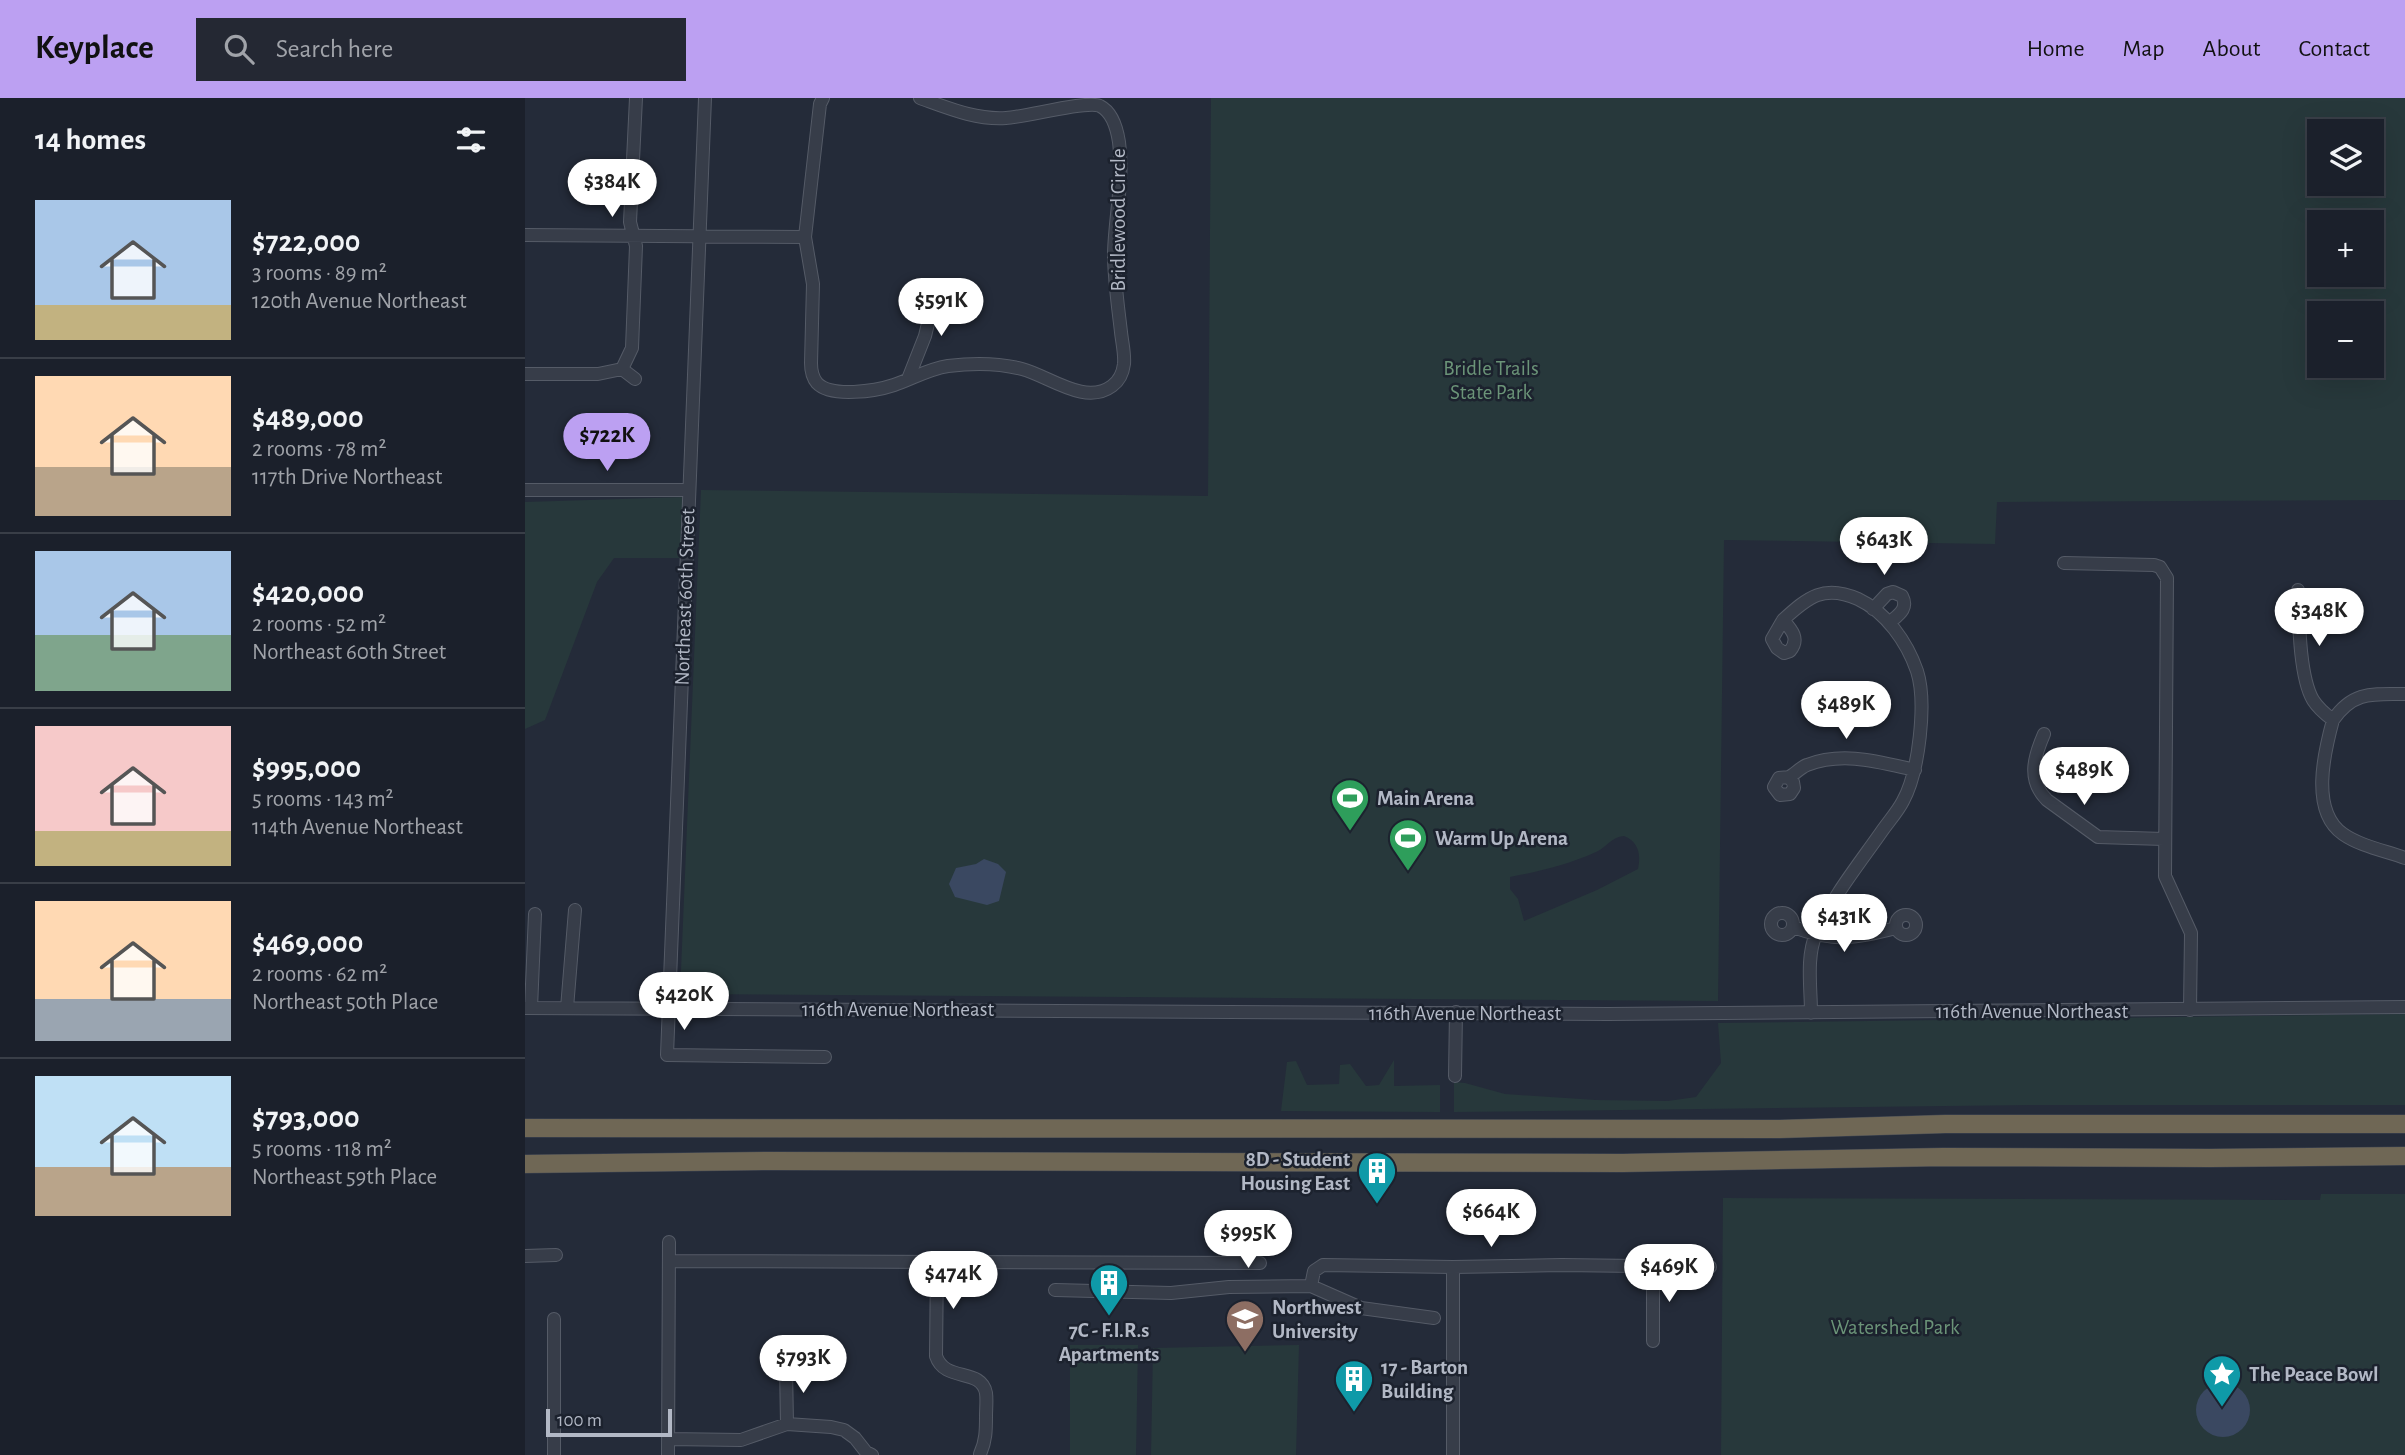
<!DOCTYPE html>
<html lang="en">
<head>
<meta charset="utf-8">
<style>
  :root { --surface:#1b202b; --page:#242833; --text:#f1f3f6; --muted:#a0a3a9; --line:#393e47; --accent:#bca0f2 }
  body { margin:0; font-family:"Alegreya Sans",sans-serif; background:var(--page); color:var(--text); height:100vh; display:flex; flex-direction:column; font-size:26px; white-space:nowrap }
  * { box-sizing:border-box; margin:0 }
  p { font-size:23px; color:var(--muted) }
  .icon { flex:none; width:38px; height:38px; fill:none; stroke:currentColor; stroke-width:2; stroke-linecap:round; stroke-linejoin:round }
  .map { position:relative; flex:1; overflow:hidden }
  .side { display:flex; flex-direction:column; background:var(--surface); width:525px }
  .side>* { flex:none }
  .buttons { position:absolute; left:1782px; top:21px; display:grid; gap:14px }
  .buttons a { display:grid; place-items:center; width:77px; height:77px; border-radius:0px; background:var(--surface); box-shadow:0 7px 28px #0002,0 0 0 2px var(--line); font-size:35px }
  .scale { position:absolute; left:21px; bottom:18px; width:126px; box-sizing:border-box; padding-left:7px; border:4px solid #b2b8c5; border-top:0; font-size:19px; line-height:24px; white-space:nowrap; color:#b2b8c5; -webkit-text-stroke:5px #1c222e; paint-order:stroke }
  .price { position:absolute; translate:-50% -60px; padding:0 16px; border-radius:24px; background:#fff; color:#222; font-size:23px; line-height:46px; filter:drop-shadow(0 2px 4px #0008) }
  .price::after { content:''; position:absolute; left:50%; top:42px; width:21px; height:16px; margin-left:-10px; background:inherit; clip-path:polygon(0 0,100% 0,50% 100%) }
  .price.selected { background:var(--accent); color:#111 }
  ul { padding:0; list-style:none }
  li { display:flex; align-items:center; gap:21px; height:175px; padding:0 35px }
  li+li { border-top:2px solid var(--line) }
  li span { display:grid; place-items:center; flex:none; width:196px; height:140px; border-radius:0px; color:#555 }
  li>.icon { margin-inline-start:auto }
  span .icon { width:84px; height:84px; fill:#fffc; stroke-width:1 }
  li b { font-size:30px }
  h2 { display:flex; justify-content:space-between; align-items:center; height:84px; padding:0 35px; font-size:30px }
  header { display:flex; align-items:center; gap:42px; box-sizing:border-box; height:98px; padding:0 35px; background:var(--accent); color:#111 }
  header strong { font-size:33px }
  nav { display:flex; gap:38px; margin-inline-start:auto; font-size:24px }
  .search { width:490px; height:63px; background:var(--page); display:flex; align-items:center; gap:18px; box-sizing:border-box; padding:0 24px; border-radius:0px; color:var(--muted); font-size:26px }
  main { display:flex; flex:1; min-height:0 }
  .map>svg:first-child { display:block }
  .green { fill:#27383b; fill-rule:evenodd }
  .water { fill:#3a4861 }
  .lines { fill:none; stroke-linecap:round; stroke-linejoin:round }
  .minor-casing { stroke:#555b67; stroke-width:14 }
  .highway-casing { stroke:#424854; stroke-width:19 }
  .minor { stroke:#373d49; stroke-width:12 }
  .highway { stroke:#6f6755; stroke-width:18 }
  .labels { text-anchor:middle; dominant-baseline:central; stroke-width:5; stroke-linejoin:round; paint-order:stroke }
  .street-label { font-size:21px; fill:#b2b8c5; stroke:#1c222e }
  .park-label { font-size:21px; fill:#6b9478; stroke:#1c222e }
  .poi-label { font-size:21px; font-weight:bold; fill:#b2b8c5; stroke:#1c222e; text-anchor:start }
</style>
</head>
<body>
<header>
<strong>Keyplace</strong>
<div class="search"><svg class="icon" aria-label="search" viewBox="0 0 24 24"><circle cx="10" cy="10" r="6"/><path d="M15 15l6 6"/></svg>Search here</div>
<nav><a>Home</a><a>Map</a><a>About</a><a>Contact</a></nav>
</header>
<main>
<section class="side">
<h2>14 homes<svg class="icon" aria-label="filters" viewBox="0 0 24 24"><path d="M4 7h16M4 17h16"/><circle cx="9" cy="7" r="2"/><circle cx="15" cy="17" r="2"/></svg></h2>
<ul>
<li><span style="background:linear-gradient(#a9c7e8 75%,#c2b280 0)"><svg class="icon" aria-label="home" viewBox="0 0 24 24"><path d="M3 11l9-7 9 7M6 9v11h12V9"/></svg></span><div><b>$722,000</b><p>3 rooms · 89 m²</p><p>120th Avenue Northeast</p></div></li>
<li><span style="background:linear-gradient(#ffd9b3 65%,#b9a48a 0)"><svg class="icon" aria-label="home" viewBox="0 0 24 24"><path d="M3 11l9-7 9 7M6 9v11h12V9"/></svg></span><div><b>$489,000</b><p>2 rooms · 78 m²</p><p>117th Drive Northeast</p></div></li>
<li><span style="background:linear-gradient(#a9c7e8 60%,#7fa58c 0)"><svg class="icon" aria-label="home" viewBox="0 0 24 24"><path d="M3 11l9-7 9 7M6 9v11h12V9"/></svg></span><div><b>$420,000</b><p>2 rooms · 52 m²</p><p>Northeast 60th Street</p></div></li>
<li><span style="background:linear-gradient(#f6c9c9 75%,#c2b280 0)"><svg class="icon" aria-label="home" viewBox="0 0 24 24"><path d="M3 11l9-7 9 7M6 9v11h12V9"/></svg></span><div><b>$995,000</b><p>5 rooms · 143 m²</p><p>114th Avenue Northeast</p></div></li>
<li><span style="background:linear-gradient(#ffd9b3 70%,#9aa5b1 0)"><svg class="icon" aria-label="home" viewBox="0 0 24 24"><path d="M3 11l9-7 9 7M6 9v11h12V9"/></svg></span><div><b>$469,000</b><p>2 rooms · 62 m²</p><p>Northeast 50th Place</p></div></li>
<li><span style="background:linear-gradient(#bfe0f5 65%,#b9a48a 0)"><svg class="icon" aria-label="home" viewBox="0 0 24 24"><path d="M3 11l9-7 9 7M6 9v11h12V9"/></svg></span><div><b>$793,000</b><p>5 rooms · 118 m²</p><p>Northeast 59th Place</p></div></li>
</ul>
</section>
<div class="map">
<svg width="1880" height="1357" viewBox="0 0 1880 1357">
  <rect width="100%" height="100%" fill="#242b39"/>
  <!-- green -->
  <path class="green" d="M686,0h1194v402l-408,2 -2,42 -271,-4 -6,461 -1038,-7 21,-504 507,6zM1794,33h52v53h-52zM1794,124h52v53h-52zM1794,215h52v53h-52zM1099,738c15,6 17,19 14,33l-41,21 -73,31 -6,-22 -8,-10v-12c31,-6 57,-12 86,-25 11,-5 15,-15 28,-16z
    M160,399l-4,61h-67l-17,24 -52,138 -20,9v-227z
    M1880,916v91h-374l-577,7v-30l11,1 40,11 91,6 72,1 28,-4 25,-34 -3,-40z
    M869,962v26l46,-1v27l-159,-1 6,-49 9,-1 11,24 32,-1 1,-19 10,-1 16,22 13,-1z
    M1796,1096h84v261h-684l2,-257 597,2z
    M545,1247h68l-2,110h-66z
    M774,1247l-3,110h-145l2,-107z"/>
  <!-- water -->
  <path class="water" d="M459,761l14,5 8,8 -7,29 -12,4 -32,-8 -6,-13 7,-16 20,-4z
    M1671 1312a27 27 0 1 1 54 0a27 27 0 1 1-54 0Z"/>
  <g class="lines">
    <!-- minor casing -->
    <g class="minor-casing">
      <path id="minor" d="M180,0l-38,957 158,2
        M298,0l-3,6 -15,133 8,47 -2,79c0,8 1,14 6,20 14,15 59,8 77,2 18,-6 34,-16 54,-19 24,-3 51,-3 74,3 27,7 63,37 90,17 7,-5 11,-14 12,-22 1,-10 -2,-22 -3,-32 -3,-26 -7,-53 -7,-79 1,-37 10,-75 5,-111 -2,-13 -7,-30 -19,-36 -13,-6 -74,11 -94,12 -30,2 -58,-10 -86,-20
        M0,137l280,2
        M97,271l10,-21 4,-102 -6,-24 6,-124
        M97,271l13,10
        M0,276h73l24,-5
        M383,281l17,-43 7,-29 -8,-5v-7
        M0,392h164
        M1539,465l90,2 6,2 7,11 -2,298 26,57 -1,77
        M1773,492c1,29 1,86 15,110 5,8 12,14 20,20 -9,33 -23,91 10,114 17,12 43,17 62,24
        M1348,511l14,-15 6,-2 9,4c7,13 -4,19 -13,27
        M1258,522l-11,19 5,9 7,5 6,-2c10,-12 2,-21 -7,-31 25,-23 41,-36 75,-21 28,13 49,43 59,72 10,31 2,101 -14,130 -5,10 -14,20 -21,30 -23,33 -50,66 -66,103 -10,23 -5,54 -5,79
        M1808,622c20,-29 39,-26 72,-26
        M1519,636c-10,23 -17,46 3,66l51,37 66,2
        M1263,679l5,5 1,6 -4,6 -10,1 -6,-8 5,-9c3,-1 7,0 10,-1 6,-3 12,-10 18,-12 36,-14 72,-3 108,5
        M1246 826a11 11 0 1 1 22 0a11 11 0 1 1-22 0Z
        M1371 827a10 10 0 1 1 20 0a10 10 0 1 1-20 0Z
        M1268,829c41,15 61,12 103,1
        M0,910l1083,6 797,-7
        M6,910l4,-94
        M42,910l8,-98
        M930,978l1,-64
        M0,1158l31,-1
        M144,1163l591,2
        M412,1164l-1,94c9,27 45,11 50,37 1,7 0,16 0,23 0,14 0,25 -6,38
        M928,1169v188
        M786,1188l3,-15 9,-6 130,2 109,-2 148,2
        M530,1192l116,3 58,-6 82,-1 50,22 73,10
        M29,1221v136
        M1128,1243v-75
        M261,1269l1,57
        M143,1341l73,1 46,-16 44,3 13,3 11,8 11,14 6,3
        M143,1357l1,-213"/>
    </g>
    <!-- highway casing -->
    <g class="highway-casing">
      <path id="highway" d="M0,1030l1255,1 165,-5h460
        M0,1066l244,-3 854,2 320,-6 267,1 195,-2"/>
    </g>
    <!-- minor -->
    <use href="#minor" class="minor"/>
    <!-- highway -->
    <use href="#highway" class="highway"/>
  </g>
  <!-- icons -->
  <defs>
    <g id="stadium-pin" transform="scale(2.0125)"><path d="M0 17L-7.5 6A9.5 9.5 0 1 1 7.5 6Z" fill="#2e9e5b" stroke="#1c222e"/><path d="M0-5a6.5 5 0 1 0 0 10a6.5 5 0 1 0 0-10ZM-3.5-1.8h7v3.6h-7Z" fill="#fff"/></g>
    <g id="building-pin" transform="scale(2.0125)"><path d="M0 17L-7.5 6A9.5 9.5 0 1 1 7.5 6Z" fill="#0f9aa8" stroke="#1c222e"/><path d="M-4-6H4V6H1V3H-1V6H-4ZM-2.5-4.3h1.7v1.8h-1.7ZM.8-4.3h1.7v1.8H.8ZM-2.5-1h1.7V.8h-1.7ZM.8-1h1.7V.8H.8Z" fill="#fff"/></g>
    <g id="university-pin" transform="scale(2.0125)"><path d="M0 17L-7.5 6A9.5 9.5 0 1 1 7.5 6Z" fill="#8d6e63" stroke="#1c222e"/><path d="M0-5L7-2L0 1L-7-2ZM-4 1L0 2.5L4 1V4Q0 6-4 4Z" fill="#fff"/></g>
    <g id="sight-pin" transform="scale(2.0125)"><path d="M0 17L-7.5 6A9.5 9.5 0 1 1 7.5 6Z" fill="#0f9aa8" stroke="#1c222e"/><path d="M0-6L1.8-2.2L6-1.7L2.9 1.2L3.7 5.4L0 3.3L-3.7 5.4L-2.9 1.2L-6-1.7L-1.8-2.2Z" fill="#fff"/></g>
  </defs>
  <g fill-rule="evenodd">
    <use href="#stadium-pin" x="825" y="700"/>
    <use href="#stadium-pin" x="883" y="740"/>
    <use href="#building-pin" x="852" y="1073"/>
    <use href="#building-pin" x="584" y="1185"/>
    <use href="#university-pin" x="720" y="1221"/>
    <use href="#sight-pin" x="1697" y="1276"/>
    <use href="#building-pin" x="829" y="1281"/>
  </g>
  <g class="labels">
    <!-- street labels -->
    <g class="street-label">
      <text transform="translate(593 122) rotate(-90)">Bridlewood Circle</text>
      <text transform="translate(160 499) rotate(-88)">Northeast 60th Street</text>
      <text x="373" y="911">116th Avenue Northeast</text>
      <text x="1507" y="913">116th Avenue Northeast</text>
      <text x="940" y="915">116th Avenue Northeast</text>
    </g>
    <!-- park labels -->
    <g class="park-label">
      <text x="966" y="270">Bridle Trails<tspan x="966" dy="24">State Park</tspan></text>
      <text x="1370" y="1229">Watershed Park</text>
    </g>
    <!-- poi labels -->
    <g class="poi-label">
      <text x="852" y="700">Main Arena</text>
      <text x="910" y="740">Warm Up Arena</text>
      <text x="825" y="1061" text-anchor="end">8D - Student<tspan x="825" dy="24">Housing East</tspan></text>
      <text x="747" y="1209">Northwest<tspan x="747" dy="24">University</tspan></text>
      <text x="584" y="1232" text-anchor="middle">7C - F.I.R.s<tspan x="584" dy="24">Apartments</tspan></text>
      <text x="856" y="1269">17 - Barton<tspan x="856" dy="24">Building</tspan></text>
      <text x="1724" y="1276">The Peace Bowl</text>
    </g>
  </g>
</svg>
<div class="buttons">
<a><svg class="icon" aria-label="layers" viewBox="0 0 24 24"><path d="M12 4l9 5-9 5-9-5zM3 14l9 5 9-5"/></svg></a>
<a>+</a>
<a>−</a>
</div>
<div class="scale">100 m</div>
<b class="price" style="left:87px;top:121px">$384K</b>
<b class="price" style="left:416px;top:240px">$591K</b>
<b class="price selected" style="left:82px;top:375px">$722K</b>
<b class="price" style="left:1359px;top:479px">$643K</b>
<b class="price" style="left:1794px;top:550px">$348K</b>
<b class="price" style="left:1321px;top:643px">$489K</b>
<b class="price" style="left:1559px;top:709px">$489K</b>
<b class="price" style="left:1319px;top:856px">$431K</b>
<b class="price" style="left:159px;top:934px">$420K</b>
<b class="price" style="left:966px;top:1151px">$664K</b>
<b class="price" style="left:723px;top:1172px">$995K</b>
<b class="price" style="left:1144px;top:1206px">$469K</b>
<b class="price" style="left:428px;top:1213px">$474K</b>
<b class="price" style="left:278px;top:1297px">$793K</b>
</div>
</main>
</body>
</html>
